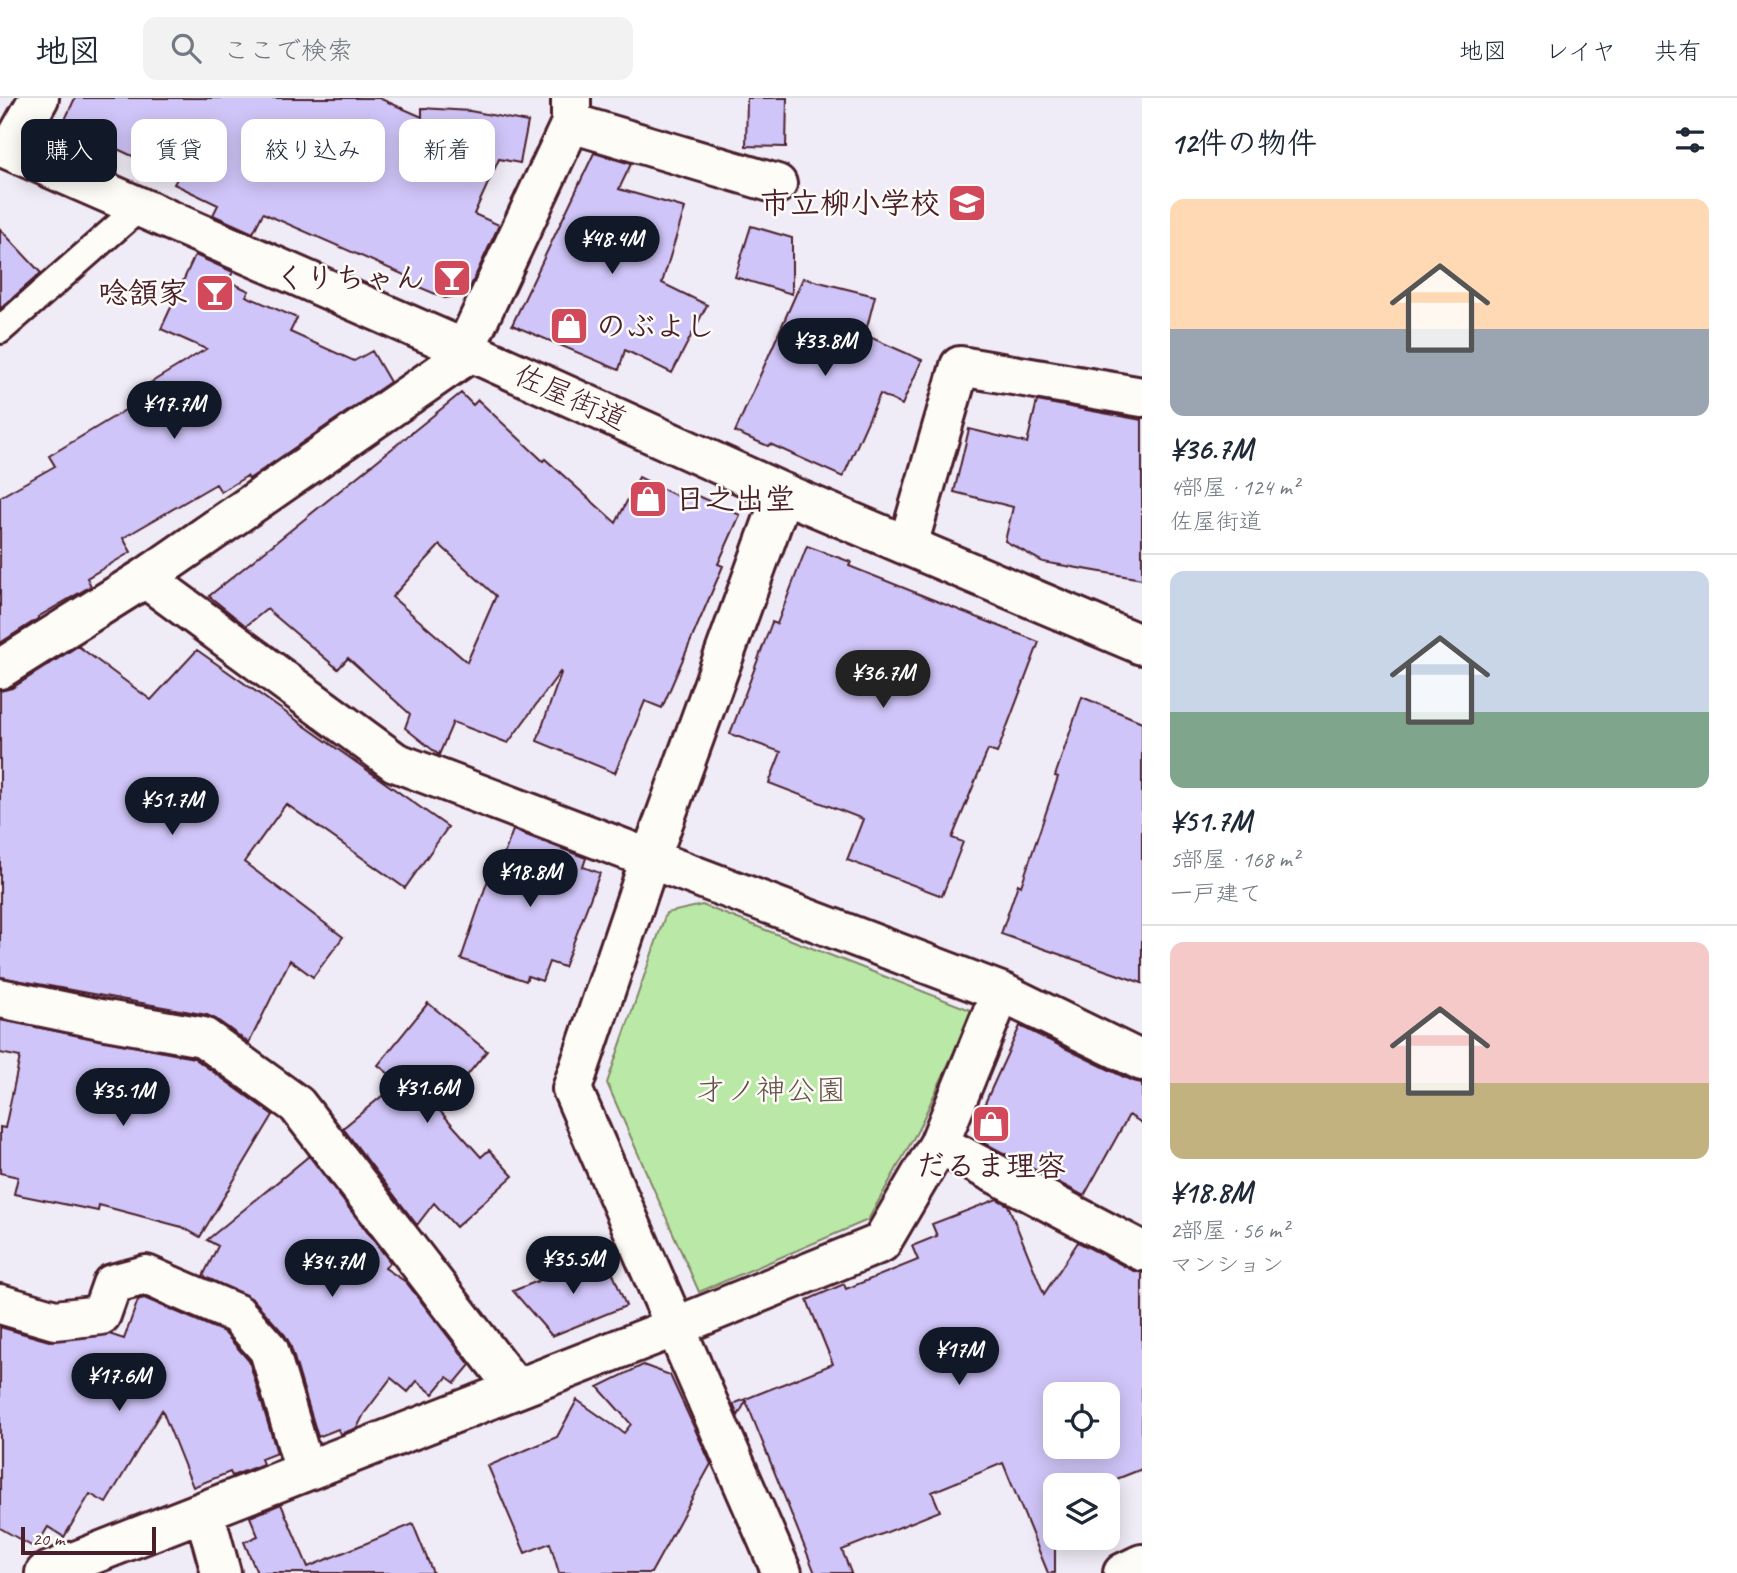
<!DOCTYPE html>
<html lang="ja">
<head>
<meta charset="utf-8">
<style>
  :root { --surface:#fff; --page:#f2f2f3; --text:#1f2937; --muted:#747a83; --line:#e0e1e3; --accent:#111827 }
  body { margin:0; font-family:Caveat,"Klee One",sans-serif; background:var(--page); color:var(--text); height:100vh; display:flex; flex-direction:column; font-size:26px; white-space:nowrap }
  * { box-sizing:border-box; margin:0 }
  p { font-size:23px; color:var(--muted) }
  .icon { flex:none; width:38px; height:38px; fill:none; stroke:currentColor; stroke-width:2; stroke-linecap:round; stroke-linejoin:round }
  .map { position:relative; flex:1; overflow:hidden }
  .sheet { display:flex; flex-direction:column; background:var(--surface); width:595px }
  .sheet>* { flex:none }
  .banner { position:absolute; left:21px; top:21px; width:665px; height:63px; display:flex; gap:14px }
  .tools { position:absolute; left:1043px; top:1284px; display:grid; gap:14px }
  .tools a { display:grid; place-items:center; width:77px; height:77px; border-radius:14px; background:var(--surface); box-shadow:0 4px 18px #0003; font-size:35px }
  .scale { position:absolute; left:21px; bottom:18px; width:135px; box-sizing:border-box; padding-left:7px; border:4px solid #4a1f2b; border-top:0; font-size:19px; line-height:24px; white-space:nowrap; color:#4a1f2b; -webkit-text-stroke:5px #fdfcf7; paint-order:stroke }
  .price { position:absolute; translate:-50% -60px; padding:0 16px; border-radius:24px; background:var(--accent); color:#fff; font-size:23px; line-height:46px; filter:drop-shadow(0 2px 4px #0008) }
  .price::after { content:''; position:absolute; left:50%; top:42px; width:21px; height:16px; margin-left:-10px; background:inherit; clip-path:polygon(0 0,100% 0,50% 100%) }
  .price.active { background:#222; color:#fff }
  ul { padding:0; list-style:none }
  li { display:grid; align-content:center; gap:14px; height:371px; padding:0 28px }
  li+li { border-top:2px solid var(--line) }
  li span { display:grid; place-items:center; height:217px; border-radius:14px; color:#555 }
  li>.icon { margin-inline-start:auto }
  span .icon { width:126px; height:126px; fill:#fffc; stroke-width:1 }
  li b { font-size:30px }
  h2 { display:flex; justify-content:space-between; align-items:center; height:84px; padding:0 28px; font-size:30px }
  .chip { padding:0 24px; border-radius:14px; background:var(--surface); box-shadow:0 4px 18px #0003; font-size:24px; line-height:63px }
  .chip.active { background:var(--accent); color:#fff }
  header { display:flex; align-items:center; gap:42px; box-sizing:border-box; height:98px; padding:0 35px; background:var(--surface); border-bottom:2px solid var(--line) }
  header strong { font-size:33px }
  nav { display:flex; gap:38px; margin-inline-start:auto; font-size:24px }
  .search { width:490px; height:63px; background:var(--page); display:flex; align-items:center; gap:18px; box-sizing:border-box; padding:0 24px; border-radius:14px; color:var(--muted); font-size:26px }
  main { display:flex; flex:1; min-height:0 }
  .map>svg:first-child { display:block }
  .green { fill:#bae8a6; stroke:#828468; stroke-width:2 }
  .building { fill:#d0c5f8; stroke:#4a1f2b; stroke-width:2; fill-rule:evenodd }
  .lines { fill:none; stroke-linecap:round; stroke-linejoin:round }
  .lane-casing { stroke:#4a1f2b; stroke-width:32 }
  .street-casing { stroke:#4a1f2b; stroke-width:44 }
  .secondary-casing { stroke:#4a1f2b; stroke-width:44 }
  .lane { stroke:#fdfcf7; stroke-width:26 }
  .street { stroke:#fdfcf7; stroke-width:38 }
  .secondary { stroke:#fdfcf7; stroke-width:38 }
  .labels { text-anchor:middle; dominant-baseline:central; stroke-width:5; stroke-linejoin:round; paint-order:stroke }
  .poi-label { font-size:30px; font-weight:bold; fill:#4a1f2b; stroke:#fdfcf7; text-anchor:end }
  .street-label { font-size:30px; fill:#4a1f2b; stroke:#fdfcf7 }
  .park-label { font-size:30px; fill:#66514a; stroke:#fdfcf7 }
</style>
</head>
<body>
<header>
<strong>地図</strong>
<div class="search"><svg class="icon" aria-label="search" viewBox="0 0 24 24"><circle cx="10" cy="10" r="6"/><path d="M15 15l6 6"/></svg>ここで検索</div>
<nav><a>地図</a><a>レイヤ</a><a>共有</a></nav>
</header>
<main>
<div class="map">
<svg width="1142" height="1475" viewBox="0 0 1142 1475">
  <rect width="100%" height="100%" fill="#f0ecf7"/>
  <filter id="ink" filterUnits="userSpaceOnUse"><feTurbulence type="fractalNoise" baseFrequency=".0143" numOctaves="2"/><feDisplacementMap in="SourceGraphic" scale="14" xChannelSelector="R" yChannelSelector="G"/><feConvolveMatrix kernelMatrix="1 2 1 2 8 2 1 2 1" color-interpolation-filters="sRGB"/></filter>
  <g filter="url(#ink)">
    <!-- green -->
    <path class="green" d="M702,807l271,106 -55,119 -50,90 -169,72 -92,-209 59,-170z"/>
    <!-- building -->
    <path class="building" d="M75,0h304l43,19v-9l48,3 58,11 -8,41 -21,-4 -25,55 25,11 -32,69 -22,4 -38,-16 2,-5 -146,-64 -10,20 -40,-18 5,-10 -44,-21 4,-7 -115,-53z
      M747,0h40l-1,49 -40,-1z
      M594,55l37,11 -12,25 66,19 -23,75 45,22 -35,68 -47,-23 -6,20 -107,-45z
      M751,128l41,12v56l-57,-17z
      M0,131l41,44 -41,36z
      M195,157l38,17 -5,9 21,10 -3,5 51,22 -7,14 64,29 18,-10 18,31 -141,97 -2,-3 -26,16 -5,-8 -93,54 8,14 -44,26 4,8 -53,31 1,1 -39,25v-146l55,-31 -6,-10 106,-64 -5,-9 56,-34 -45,-20z
      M803,180l72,18 -10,39 57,25 -20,45 -22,-11 -37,83 -73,-33 -2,2 -33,-14z
      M461,295l12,12 5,-5 65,61 2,-2 71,64 23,-46 46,23 4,-8 51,23 -22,49 5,2 -61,142 -17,-7 -30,72 -78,-32 24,-68 -1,-1 -52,71 -55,-21 -14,33 -34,-27 5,-14 -62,-56 -10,11 -71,-60 -21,17 -37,-30zM440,447l56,51 -29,66 -75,-65z
      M1037,303l105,19v159l-99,-17 -38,-21 8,-34 -59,-15 15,-63 58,14z
      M807,448l44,16 -2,4 190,76 -42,111 -9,-3 -36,88 11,4 -21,54 -95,-36 16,-41 -94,-36 12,-31 -51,-18 42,-112 5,2z
      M78,548l73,54 46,-50 251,177 -43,61 -119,-84 -42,58 99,75 -30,40 -23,-17 -41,83 -33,-24 -9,-4 -207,-38v-286l12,-3z
      M1082,599l60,25v261l-141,-49 17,-50 3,2 37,-109 -3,-1z
      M513,732l73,28 -3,9 17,6 -36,94 -15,-5 -7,19 -14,-5 -2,5 -65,-22 35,-103 6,4z
      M428,905l59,48 -48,59 42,47 8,-7 24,26 -57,51 -22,-24 -17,22 -74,-97 56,-46 -21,-17z
      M0,922l194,38 79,57 -73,122 -18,-10 -83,-22 -1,6 -84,-17 4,-17 -18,-4v-46l5,1 15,-71 -20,-4z
      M1020,928l112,55 10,2v40l-13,-8 -45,81 -105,-56 6,-37z
      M309,1058l81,106 -5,6 21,14 64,83 -15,18 -8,-6 -14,17 -16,-13 -9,11 -17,-14 -27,36 -7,14 -17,6 -2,-5 -20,8 -28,-93 -5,-9 -32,-36 -50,-23 15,-30 -11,-6z
      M997,1101l11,6 36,89 34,-52 54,28 10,3v196l-43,17h-44v87h-7l-45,-110 -71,29 8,19 -98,39 9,23h-36l-69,-172 -8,15 -5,-12 100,-40 -26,-64 37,-16 2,5 72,-29 -6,-14 25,-10 -5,-12zM1055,1297h53v52h-53z
      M605,1156l21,52 -74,30 -39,-45z
      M144,1200l80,34 25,29 28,92 -16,6 2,5 -31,12 -2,-4 -37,15 -31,-77 -56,93 -16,-9 -26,43 -16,-10 -13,21 -35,-20v-201l49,14 60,-7 15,5 14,-39z
      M643,1267l27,10 41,89 -60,109h-92l-9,-30 -25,10 -37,-87 69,-29 20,-37 47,33 7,-9 -33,-37z
      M281,1406l27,63 105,-43 20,49h-176l-13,-31 14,-6 -8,-19z"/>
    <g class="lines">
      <!-- lane casing -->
      <g class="lane-casing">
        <path id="lane" d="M0,232l140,-123"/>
      </g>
      <!-- street casing -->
      <g class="street-casing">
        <path id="street" d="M571,25l206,61
          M10,52l29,-52
          M465,251l106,-226v-25
          M908,447l52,-179 182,31
          M145,480l250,184 606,230 141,69
          M0,571l145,-91 326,-226
          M0,900l100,21 103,18 94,68 219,284
          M939,1046l203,107
          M0,1206l55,16 46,-5 11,-31 34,-9 91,39 32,36 36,121
          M204,1413l17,62
          M45,1475l630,-246 206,-84 58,-99 62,-152
          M782,1475l-210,-484 78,-230 133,-366"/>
      </g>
      <!-- secondary casing -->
      <g class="secondary-casing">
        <path id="secondary" d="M0,48l471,206 312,141 359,152
          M1123,1475l19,-9"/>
      </g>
      <!-- lane -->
      <use href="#lane" class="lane"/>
      <!-- street -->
      <use href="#street" class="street"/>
      <!-- secondary -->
      <use href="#secondary" class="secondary"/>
    </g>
  </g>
  <!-- icons -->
  <defs>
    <g id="school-square" transform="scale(2.0125)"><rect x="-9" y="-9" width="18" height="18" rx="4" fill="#d1495b" stroke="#fdfcf7"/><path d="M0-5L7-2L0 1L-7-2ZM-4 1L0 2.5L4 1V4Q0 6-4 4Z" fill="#fff"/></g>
    <g id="bar-square" transform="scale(2.0125)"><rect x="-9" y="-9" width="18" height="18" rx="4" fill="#d1495b" stroke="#fdfcf7"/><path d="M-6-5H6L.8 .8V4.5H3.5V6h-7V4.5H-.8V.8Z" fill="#fff"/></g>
    <g id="shop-square" transform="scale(2.0125)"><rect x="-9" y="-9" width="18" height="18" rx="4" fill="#d1495b" stroke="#fdfcf7"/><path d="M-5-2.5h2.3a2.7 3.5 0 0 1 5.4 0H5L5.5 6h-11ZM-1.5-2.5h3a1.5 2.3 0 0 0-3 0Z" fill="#fff"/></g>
  </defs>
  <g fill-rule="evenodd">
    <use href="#school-square" x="967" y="105"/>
    <use href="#bar-square" x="452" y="180"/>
    <use href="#bar-square" x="215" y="195"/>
    <use href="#shop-square" x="569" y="228"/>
    <use href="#shop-square" x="648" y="401"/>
    <use href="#shop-square" x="991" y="1026"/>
  </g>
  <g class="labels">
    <!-- poi labels -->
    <g class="poi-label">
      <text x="940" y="105">市立柳小学校</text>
      <text x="425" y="180">くりちゃん</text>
      <text x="188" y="195">唸頷家</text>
      <text x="596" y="228" text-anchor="start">のぶよし</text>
      <text x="675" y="401" text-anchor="start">日之出堂</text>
      <text x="991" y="1068" text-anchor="middle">だるま理容</text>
    </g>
    <!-- street labels -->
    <g class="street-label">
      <text transform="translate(571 299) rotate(24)">佐屋街道</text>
    </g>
    <!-- park labels -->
    <g class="park-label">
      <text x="771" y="992">才ノ神公園</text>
    </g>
  </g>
</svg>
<div class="tools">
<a><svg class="icon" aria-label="locate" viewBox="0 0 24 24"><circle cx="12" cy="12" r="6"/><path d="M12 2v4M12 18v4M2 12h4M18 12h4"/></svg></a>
<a><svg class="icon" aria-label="layers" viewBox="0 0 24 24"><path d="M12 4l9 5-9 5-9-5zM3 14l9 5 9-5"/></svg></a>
</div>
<div class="scale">20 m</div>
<b class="price" style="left:612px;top:178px">¥48.4M</b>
<b class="price" style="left:825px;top:280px">¥33.8M</b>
<b class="price" style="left:174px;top:343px">¥17.7M</b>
<b class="price active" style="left:883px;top:612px">¥36.7M</b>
<b class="price" style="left:172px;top:739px">¥51.7M</b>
<b class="price" style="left:530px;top:811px">¥18.8M</b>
<b class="price" style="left:427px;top:1027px">¥31.6M</b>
<b class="price" style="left:123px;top:1030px">¥35.1M</b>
<b class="price" style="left:573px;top:1198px">¥35.5M</b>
<b class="price" style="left:332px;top:1201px">¥34.7M</b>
<b class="price" style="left:959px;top:1289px">¥17M</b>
<b class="price" style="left:119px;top:1315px">¥17.6M</b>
<div class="banner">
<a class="chip active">購入</a>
<a class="chip">賃貸</a>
<a class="chip">絞り込み</a>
<a class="chip">新着</a>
</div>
</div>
<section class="sheet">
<h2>12件の物件<svg class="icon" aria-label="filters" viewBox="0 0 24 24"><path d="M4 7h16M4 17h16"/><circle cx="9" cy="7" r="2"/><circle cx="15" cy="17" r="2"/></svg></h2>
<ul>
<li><span style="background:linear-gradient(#ffd9b3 60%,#9aa5b1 0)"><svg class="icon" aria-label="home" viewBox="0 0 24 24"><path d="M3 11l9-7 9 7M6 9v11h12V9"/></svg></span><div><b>¥36.7M</b><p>4部屋 · 124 m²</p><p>佐屋街道</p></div></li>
<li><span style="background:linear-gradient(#c9d6e8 65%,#7fa58c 0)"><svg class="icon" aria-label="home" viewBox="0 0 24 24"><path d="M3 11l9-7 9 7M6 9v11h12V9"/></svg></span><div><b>¥51.7M</b><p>5部屋 · 168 m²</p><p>一戸建て</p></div></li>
<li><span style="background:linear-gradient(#f6c9c9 65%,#c2b280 0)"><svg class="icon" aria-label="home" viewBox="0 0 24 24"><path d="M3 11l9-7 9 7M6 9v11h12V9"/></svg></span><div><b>¥18.8M</b><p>2部屋 · 56 m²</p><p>マンション</p></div></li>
</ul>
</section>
</main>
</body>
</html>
